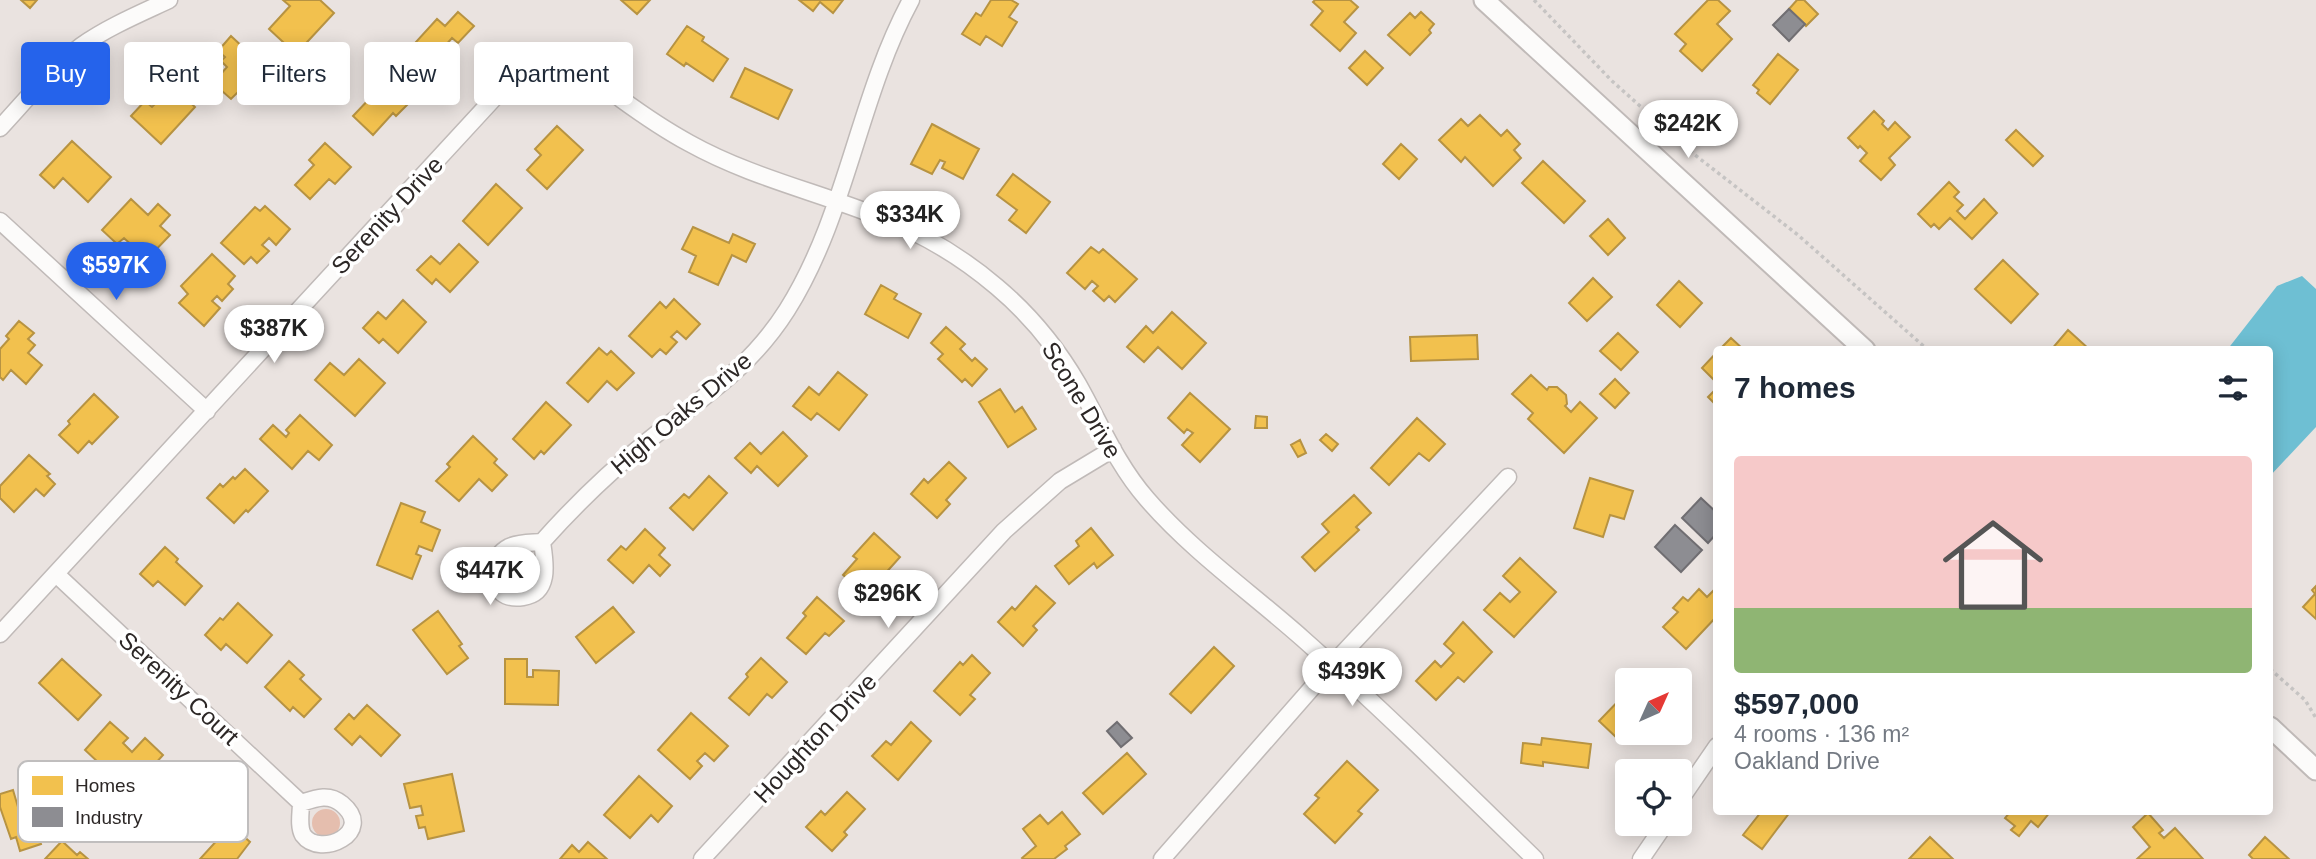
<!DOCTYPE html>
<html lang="en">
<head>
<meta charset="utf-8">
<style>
  :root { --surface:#fff; --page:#f2f2f3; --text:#1f2937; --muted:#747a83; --accent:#2563eb }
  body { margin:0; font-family:Arial,sans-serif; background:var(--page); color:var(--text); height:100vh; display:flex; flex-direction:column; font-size:26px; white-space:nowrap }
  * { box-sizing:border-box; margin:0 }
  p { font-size:23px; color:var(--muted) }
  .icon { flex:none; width:38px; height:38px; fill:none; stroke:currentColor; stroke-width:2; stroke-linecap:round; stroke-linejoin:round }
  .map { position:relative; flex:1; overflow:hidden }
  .side { position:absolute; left:1713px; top:346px; width:560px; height:469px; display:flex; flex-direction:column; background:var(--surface); border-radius:7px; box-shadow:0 4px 18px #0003 }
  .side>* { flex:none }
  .top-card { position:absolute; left:21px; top:42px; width:665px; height:63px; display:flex; gap:14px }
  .needle { width:46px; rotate:45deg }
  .fabs { position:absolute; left:1615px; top:668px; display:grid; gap:14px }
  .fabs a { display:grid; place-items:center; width:77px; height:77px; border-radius:7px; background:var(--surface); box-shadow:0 4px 18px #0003; font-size:35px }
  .price { position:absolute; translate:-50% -60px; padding:0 16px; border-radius:24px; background:#fff; color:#222; font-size:23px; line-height:46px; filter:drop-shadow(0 2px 4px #0008) }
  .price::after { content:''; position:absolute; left:50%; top:42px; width:21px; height:16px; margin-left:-10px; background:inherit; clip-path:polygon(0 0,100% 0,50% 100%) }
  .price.active { background:var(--accent); color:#fff }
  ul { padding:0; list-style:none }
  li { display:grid; align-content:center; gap:14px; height:371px; padding:0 21px }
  li span { display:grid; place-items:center; height:217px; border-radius:7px; color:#555 }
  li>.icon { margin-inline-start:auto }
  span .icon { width:126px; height:126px; fill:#fffc; stroke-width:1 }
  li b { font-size:30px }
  h2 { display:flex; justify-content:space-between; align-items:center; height:84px; padding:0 21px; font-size:30px }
  .chip { padding:0 24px; border-radius:7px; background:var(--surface); box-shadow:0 4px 18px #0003; font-size:24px; line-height:63px }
  .chip.active { background:var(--accent); color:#fff }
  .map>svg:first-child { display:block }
  .green { fill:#e5beae }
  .water { fill:#6ebfd3 }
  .homes { fill:#f2c14e; stroke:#b79342; stroke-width:2 }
  .industry { fill:#8d8d92; stroke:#706e72; stroke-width:2 }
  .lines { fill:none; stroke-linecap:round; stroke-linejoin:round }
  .minor-casing { stroke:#c0bab8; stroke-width:19 }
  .tertiary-casing { stroke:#c0bab8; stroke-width:23 }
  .path { stroke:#c6c4c3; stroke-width:3.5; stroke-dasharray:3.5 3.5; stroke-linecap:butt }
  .minor { stroke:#fcfbfa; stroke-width:16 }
  .tertiary { stroke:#fcfbfa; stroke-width:19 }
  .labels { text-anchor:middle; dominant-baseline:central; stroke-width:7; stroke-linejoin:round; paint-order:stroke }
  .street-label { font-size:24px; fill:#2c2726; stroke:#fff }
  .key { fill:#fff; stroke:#c0bebe; stroke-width:2 }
  .key-label { font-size:19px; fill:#2c2726 }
</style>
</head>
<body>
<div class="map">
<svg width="2316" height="859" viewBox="0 0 2316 859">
  <rect width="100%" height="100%" fill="#eae3e0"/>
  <!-- green -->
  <path class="green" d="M504 572a14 14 0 1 1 28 0a14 14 0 1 1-28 0Z
    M312 823a14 14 0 1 1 28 0a14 14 0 1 1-28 0Z"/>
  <!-- water -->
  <path class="water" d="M2302,276l14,13v138l-46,49v-126h-43l50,-64z"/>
  <!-- homes -->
  <path class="homes" d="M21,0h16l-7,8z
    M283,0h37l14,13 -38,41 -27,-25 21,-23z
    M621,0h29l-13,14z
    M799,0h44l-10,13 -13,-11 -7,9z
    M991,0h20l7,4 -9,13 8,5 -15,24 -16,-10 -6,9 -18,-11 14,-21 5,3z
    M1315,0h35l8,7 -14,15 12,11 -16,18 -29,-26 12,-14 -10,-9z
    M1708,0h10l12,11 -13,13 15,15 -30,32 -22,-20 6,-7 -11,-10z
    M1797,0h7l14,14 -12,12 -17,-17z
    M458,12l16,14 -16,17 -6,-5 -14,16 4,4 -10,10 -18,-18 5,-4 -4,-3 22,-24 8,7z
    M1421,12l13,12 -5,6 2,3 -21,22 -22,-20 22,-22 5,5z
    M687,26l17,11 -2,4 26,18 -15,22 -27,-18 -2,3 -17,-12z
    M231,36l16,15 -2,3 25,23 -15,15 -9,-8 -15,15 -18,-16 14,-16 -6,-6 4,-4 -7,-6z
    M1365,51l18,17 -16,17 -18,-17z
    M1778,54l20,16 -28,34 -13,-11 2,-3 -6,-5z
    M745,68l47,22 -14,29 -47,-22z
    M156,71l39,36 -34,37 -30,-28 14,-15 7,6 5,-5 -16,-15z
    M386,77l25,24 -15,15 -3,-3 -20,22 -20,-19 20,-21 -2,-2z
    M1874,111l10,10 -2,3 6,6 7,-8 15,15 -21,21 6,7 -14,15 -21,-19 7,-8 -7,-7 -2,2 -10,-10z
    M1480,115l21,21 6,-6 13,14 -6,6 7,8 -28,28 -28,-29 -4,5 -22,-22 22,-21 7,7z
    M932,124l47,25 -16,30 -21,-11 3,-6 -5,-2 -8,14 -21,-10z
    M557,126l26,24 -36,39 -20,-19 14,-15 -6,-6z
    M2016,130l27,26 -10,10 -27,-26z
    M72,141l39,36 -23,25 -25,-24 -9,10 -14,-13z
    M325,143l26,24 -16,17 -6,-5 -19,20 -15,-14 19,-20 -5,-5z
    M1401,144l16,15 -18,20 -16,-15z
    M1543,161l42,40 -21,22 -42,-40z
    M1013,174l37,28 -24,31 -17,-13 8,-10 -20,-15z
    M1949,182l10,10 -5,5 9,8 -6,6 8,8 19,-20 13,14 -25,26 -22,-21 -11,11 -5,-5 -3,3 -13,-13z
    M496,184l26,24 -34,37 -25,-24z
    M131,199l17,16 10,-11 12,11 -10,11 10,9 -21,22 -9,-9 -3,2 -13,-12 -7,6 -15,-14z
    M265,206l25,23 -14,16 -7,-7 -7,7 7,6 -12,12 -6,-6 -7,7 -23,-21 34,-36 5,4z
    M1608,219l17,19 -17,17 -18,-19z
    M693,227l36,16 4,-9 22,10 -9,18 -14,-7 -14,30 -29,-13 7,-16 -14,-7z
    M459,244l19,18 -28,30 -14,-13 -4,5 -15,-14 14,-14 9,8z
    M1091,247l8,6 4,-4 34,30 -22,23 -6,-6 -5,5 -11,-10 5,-5 -6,-5 -7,8 -18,-16z
    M212,254l23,22 -7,8 5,5 -11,12 -5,-5 -5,5 8,7 -16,18 -25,-23 9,-9 -7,-8z
    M2003,260l35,34 -27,29 -36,-34z
    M1593,278l19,19 -25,24 -18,-18z
    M1679,281l23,22 -22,24 -23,-22z
    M881,285l16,9 -3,5 27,15 -13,24 -43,-24z
    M674,299l26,25 -14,15 -9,-8 -6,6 6,5 -11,12 -6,-5 -8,8 -23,-21 31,-34 6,6z
    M403,300l23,22 -28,31 -15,-14 -4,4 -16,-15 15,-16 8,7z
    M1172,312l34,31 -24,26 -24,-22 -14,15 -17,-15 19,-21 7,7z
    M19,321l15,12 -6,6 7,6 -7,8 14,12 -16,19 -15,-14 -8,10 -3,-3v-28l9,-10 -3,-3z
    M946,327l19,17 -5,5 12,12 3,-3 12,11 -15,17 -7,-7 -3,3 -24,-23 5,-5 -12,-11z
    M2068,330l22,20h-39z
    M1618,333l20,19 -17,18 -21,-19z
    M1477,335l1,24 -67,2 -1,-24z
    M1731,338l13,12h-25z
    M599,348l8,7 4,-4 23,22 -17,17 -10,-9 -19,21 -21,-19z
    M1717,352v31l-15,-15z
    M359,359l26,24 -30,33 -40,-36 15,-17 14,12z
    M838,372l29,23 -28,35 -22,-17 -6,7 -18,-14 16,-19 10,8z
    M1531,375l16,15 2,-3h8l9,8 1,9 -2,2 6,6 9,-10 17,16 -33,35 -36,-34 5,-6 -21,-19z
    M1615,379l14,14 -14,15 -15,-14z
    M1717,388v18l-9,-9z
    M1000,389l15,23 7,-5 14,22 -28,18 -29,-45z
    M1190,393l40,36 -30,33 -18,-17 11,-12 -6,-4 -3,4 -16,-15z
    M94,394l24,23 -26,27 -3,-3 -11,12 -19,-18 11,-11 -2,-3z
    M546,402l25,23 -27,29 -3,-3 -7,8 -21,-20z
    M300,415l32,30 -13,15 -11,-9 -16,18 -32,-30 13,-14 13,12 3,-4 -3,-3z
    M1256,416l11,1v11h-12z
    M1417,418l28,26 -16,17 -10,-8 -30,32 -18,-17z
    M783,432l24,24 -29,30 -21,-20 -6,7 -16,-15 15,-15 11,11z
    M1326,434l12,10 -6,7 -12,-11z
    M473,436l24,23 -3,4 13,12 -15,16 -13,-12 -20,22 -23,-20 14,-14 -3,-3z
    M1300,440l6,13 -8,4 -7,-12z
    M29,455l21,19 -3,2 8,8 -11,12 -8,-7 -22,23 -14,-14v-12z
    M949,462l17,16 -20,22 4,4 -13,14 -26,-24 13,-15 4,4z
    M245,469l23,22 -20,21 -2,-2 -12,13 -27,-25 13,-14 3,3 10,-10 2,2z
    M709,476l18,17 -34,37 -23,-22 14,-14 5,4z
    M1590,478l43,13 -9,28 -14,-4 -7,22 -29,-9z
    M1354,495l17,18 -15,14 3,3 -44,41 -13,-14 27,-25 -7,-8z
    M401,503l24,9 -4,10 19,8 -8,21 -13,-5 -3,8 5,2 -9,23 -35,-14z
    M1091,528l22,27 -16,13 -3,-5 -25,21 -14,-18 24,-20 -3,-5z
    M645,529l20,19 -6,7 11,10 -10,11 -11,-11 -16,18 -25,-23 13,-14 5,4z
    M874,533l26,24 -26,29 -2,-2 -8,9 -21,-18 14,-16 -4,-3z
    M165,547l13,12 -2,3 26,24 -17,19 -27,-24 -5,5 -13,-12z
    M1520,558l36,34 -42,45 -30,-27 16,-17 10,9 10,-10 -17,-16z
    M1036,586l19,17 -22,23 4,4 -14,16 -25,-24 14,-15 3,3z
    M2316,586v33l-13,-12 12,-13 -3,-4z
    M1717,587v29l-31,33 -23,-22 15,-15 -5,-4 10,-11 5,4 11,-12 8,8z
    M817,597l27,24 -15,15 -4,-3 -19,21 -19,-16 19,-22 -3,-3z
    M238,603l34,32 -25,28 -21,-19 -5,6 -16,-15 15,-17 3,2z
    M613,607l21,25 -38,31 -20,-26z
    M438,611l24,33 -3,2 9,12 -21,16 -34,-44z
    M1463,622l29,30 -28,30 -6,-5 -22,23 -20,-19 19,-20 6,6 13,-14 -10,-9z
    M1214,647l20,19 -43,47 -21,-19z
    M972,655l18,18 -20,22 5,4 -15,16 -26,-24 26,-29 3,3z
    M761,658l26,24 -15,16 -5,-4 -18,21 -20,-17 19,-21 -2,-3z
    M62,659l39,36 -23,25 -39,-37z
    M505,659h22v18h6v-7l26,1 -1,34 -53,-1z
    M289,661l15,14 -4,4 21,20 -17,18 -11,-10 -3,4 -25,-24z
    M1628,691v37l-10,11 -19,-18z
    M367,705l33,30 -19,21 -21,-20 -8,9 -17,-16 14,-15 5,5z
    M691,713l37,33 -14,15 -9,-8 -8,8 5,5 -12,13 -32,-29z
    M110,722l18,16 -5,5 9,9 13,-14 18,17 -33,37 -45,-42z
    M911,722l20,19 -33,39 -26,-24 14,-15 5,4z
    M1542,738l49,6 -3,24 -45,-6v4l-22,-3 2,-20 18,2z
    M1127,753l19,21 -43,40 -20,-21z
    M1347,761l31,29 -20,21 4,3 -27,29 -31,-29 15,-16 -4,-3z
    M452,774l12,57 -36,8 -3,-12 -6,1 -3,-12 7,-1 -2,-9 -11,2 -6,-24z
    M639,776l33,30 -14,16 -7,-7 -21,23 -26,-23z
    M13,790l5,17 10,-3 13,40 -21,7 -4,-14 -5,2 -11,-32v-13z
    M847,792l18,17 -21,23 3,3 -15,16 -26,-24 15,-16 4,4z
    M1062,812l18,22 -15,12 2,3 -13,10h-31l-1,-1 14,-12 -13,-17 17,-14 8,9z
    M1761,812h29l-28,37 -19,-14z
    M2010,812h40l-12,15 -7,-6 -12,15 -8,-6 4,-4 -10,-8z
    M2148,813l15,17 -4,3 5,5 11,-10 28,31h-66l13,-12 -17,-20z
    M231,825l19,17 -13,17h-37z
    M1930,837l23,22h-44z
    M2265,837l24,22h-36l-4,-4z
    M62,841l15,14 3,-3 8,7h-43z
    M588,842l19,17h-47l12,-14 7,7z"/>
  <!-- industry -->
  <path class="industry" d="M1789,9l16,15 -16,17 -16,-16z
    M1701,498l16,15v20l-9,10 -26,-25z
    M1675,525l27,25 -21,22 -26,-25z
    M1117,722l15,16 -11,9 -14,-16z"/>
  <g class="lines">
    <!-- minor casing -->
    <g class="minor-casing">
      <path id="minor" d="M0,128c26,-28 51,-59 81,-82 27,-19 58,-32 88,-46
        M0,221l207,190
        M542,542c3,20 9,51 -19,55 -7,1 -15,1 -21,-4 -17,-13 -10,-37 7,-46 10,-5 22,-4 33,-5 33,-37 68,-71 107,-102 53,-43 100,-70 138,-130 60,-95 71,-212 124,-310
        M56,574l245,229c0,9 -3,23 2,32 17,24 73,-3 39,-31 -13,-11 -26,-6 -41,-1
        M0,634l520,-564c14,-13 29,-20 48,-12 20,8 36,28 53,41 22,16 44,31 68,44 61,34 129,49 193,75 41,16 81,40 115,69 32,27 60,61 81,97 22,39 39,81 69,115 45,52 103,93 155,139 80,71 156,146 233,221
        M1680,800l37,-54
        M702,859l302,-328 56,-50 53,-32
        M1162,859l170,-194 176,-188
        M1641,859l24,-35"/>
    </g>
    <!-- tertiary casing -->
    <g class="tertiary-casing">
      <path id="tertiary" d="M1484,0l381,350
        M2270,727l46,43"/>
    </g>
    <!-- path -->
    <path class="path" d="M1534,0l78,81 83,74 103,80 130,115
      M2270,669l35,31 11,18"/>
    <!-- minor -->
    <use href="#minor" class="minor"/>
    <!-- tertiary -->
    <use href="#tertiary" class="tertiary"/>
  </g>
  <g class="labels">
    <!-- street labels -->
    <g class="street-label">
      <text transform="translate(387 215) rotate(-47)">Serenity Drive</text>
      <text transform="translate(1082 400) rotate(59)">Scone Drive</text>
      <text transform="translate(681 413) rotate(-40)">High Oaks Drive</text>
      <text transform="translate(179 688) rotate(43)">Serenity Court</text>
      <text transform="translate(815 738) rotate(-47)">Houghton Drive</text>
    </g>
  </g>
  <!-- legend -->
  <rect x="18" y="761" width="230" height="81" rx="10" class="key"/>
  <rect x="32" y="776" width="31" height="19" fill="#f2c14e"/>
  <rect x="32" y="807" width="31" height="20" fill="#8d8d92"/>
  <g class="key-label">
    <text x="75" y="792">Homes</text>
    <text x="75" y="824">Industry</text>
  </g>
</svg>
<div class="fabs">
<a><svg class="needle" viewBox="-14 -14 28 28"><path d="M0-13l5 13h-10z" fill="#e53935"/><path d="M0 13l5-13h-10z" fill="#747a83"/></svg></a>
<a><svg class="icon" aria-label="locate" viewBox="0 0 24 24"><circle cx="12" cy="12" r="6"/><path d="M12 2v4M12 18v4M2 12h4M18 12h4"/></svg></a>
</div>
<b class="price" style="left:1688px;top:160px">$242K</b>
<b class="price" style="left:910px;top:251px">$334K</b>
<b class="price active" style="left:116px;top:302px">$597K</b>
<b class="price" style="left:274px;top:365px">$387K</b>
<b class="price" style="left:490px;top:607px">$447K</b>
<b class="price" style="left:888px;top:630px">$296K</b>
<b class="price" style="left:1352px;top:708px">$439K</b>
<div class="top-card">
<a class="chip active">Buy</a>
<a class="chip">Rent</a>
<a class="chip">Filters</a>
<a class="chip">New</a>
<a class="chip">Apartment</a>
</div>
<section class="side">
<h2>7 homes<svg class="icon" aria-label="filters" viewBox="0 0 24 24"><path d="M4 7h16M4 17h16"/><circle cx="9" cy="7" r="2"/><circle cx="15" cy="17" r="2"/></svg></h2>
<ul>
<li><span style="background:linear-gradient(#f6c9c9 70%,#8fb573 0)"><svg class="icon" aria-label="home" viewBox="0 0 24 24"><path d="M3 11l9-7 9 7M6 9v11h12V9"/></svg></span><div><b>$597,000</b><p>4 rooms · 136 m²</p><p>Oakland Drive</p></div></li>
</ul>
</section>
</div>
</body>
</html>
